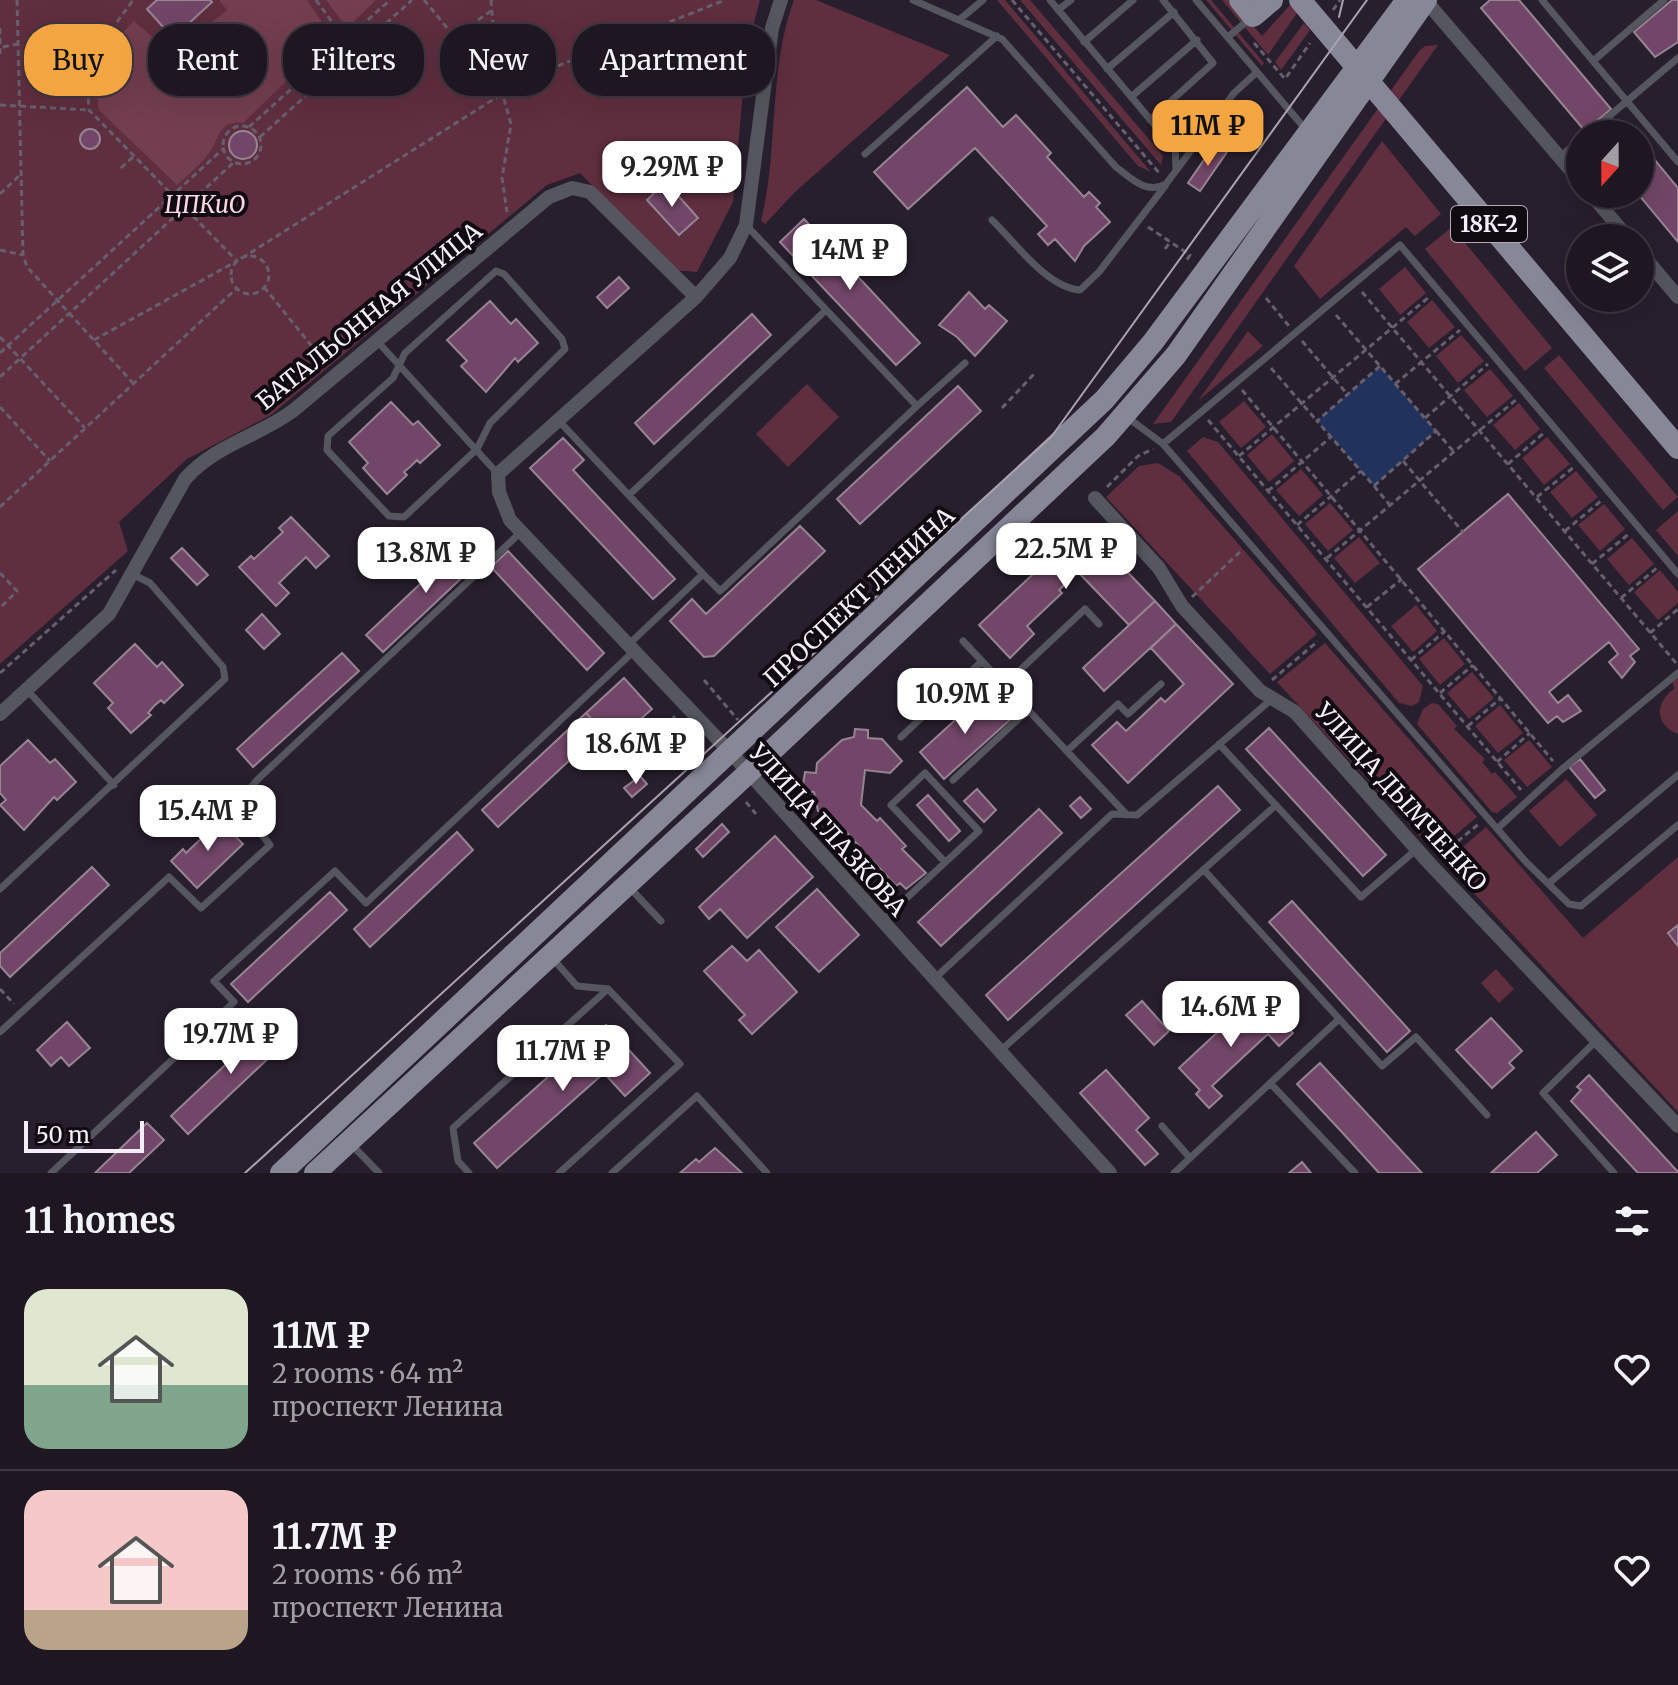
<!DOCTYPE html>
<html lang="en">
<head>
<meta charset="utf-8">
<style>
  :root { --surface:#1e1722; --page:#26202a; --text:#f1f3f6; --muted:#a19fa5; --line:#3c3640; --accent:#f2a541 }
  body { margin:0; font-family:Merriweather,serif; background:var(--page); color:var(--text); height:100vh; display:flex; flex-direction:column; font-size:30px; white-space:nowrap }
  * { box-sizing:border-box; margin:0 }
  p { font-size:26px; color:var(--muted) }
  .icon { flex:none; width:44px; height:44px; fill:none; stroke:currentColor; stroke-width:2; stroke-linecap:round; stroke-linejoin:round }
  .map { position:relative; height:1173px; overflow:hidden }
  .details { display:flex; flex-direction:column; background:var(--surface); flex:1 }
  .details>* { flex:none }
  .top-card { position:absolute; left:24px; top:24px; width:800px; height:72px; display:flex; gap:16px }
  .needle { width:52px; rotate:201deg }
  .tools { position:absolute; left:1566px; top:120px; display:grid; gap:16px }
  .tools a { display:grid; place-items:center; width:88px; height:88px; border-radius:50%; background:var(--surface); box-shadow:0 8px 32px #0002,0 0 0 2px var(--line); font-size:40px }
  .scale { position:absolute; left:24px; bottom:20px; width:120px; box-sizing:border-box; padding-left:8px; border:4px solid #f4eef8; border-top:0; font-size:22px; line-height:28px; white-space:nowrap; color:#f4eef8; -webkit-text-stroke:6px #0f0b11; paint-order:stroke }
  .price { position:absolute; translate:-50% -68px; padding:0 18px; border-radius:16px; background:#fff; color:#222; font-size:26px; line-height:52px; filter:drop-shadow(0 2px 4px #0008) }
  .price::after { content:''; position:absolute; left:50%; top:48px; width:24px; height:18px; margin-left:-12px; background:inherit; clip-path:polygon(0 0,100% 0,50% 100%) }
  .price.selected { background:var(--accent); color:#111 }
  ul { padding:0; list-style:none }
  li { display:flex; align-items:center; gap:24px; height:200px; padding:0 24px }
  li+li { border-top:2px solid var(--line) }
  li span { display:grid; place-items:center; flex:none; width:224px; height:160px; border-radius:24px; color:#555 }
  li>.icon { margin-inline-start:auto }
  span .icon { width:96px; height:96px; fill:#fffc; stroke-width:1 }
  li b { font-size:34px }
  h2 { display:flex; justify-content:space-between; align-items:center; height:96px; padding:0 24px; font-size:34px }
  .tag { padding:0 28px; border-radius:32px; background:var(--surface); box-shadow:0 8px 32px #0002,0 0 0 2px var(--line); font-size:28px; line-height:72px }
  .tag.selected { background:var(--accent); color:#111 }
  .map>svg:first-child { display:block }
  .green { fill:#5f2e3f }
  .forest { fill:#733e50 }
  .water { fill:#21335d }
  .building { fill:#724668; stroke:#978492; stroke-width:2 }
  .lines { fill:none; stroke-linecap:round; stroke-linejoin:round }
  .path { stroke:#675f6d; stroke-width:3; stroke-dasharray:6 4; stroke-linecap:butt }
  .lane { stroke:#56565e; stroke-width:7 }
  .street { stroke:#56565e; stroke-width:14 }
  .primary { stroke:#888798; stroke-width:22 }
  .tram { stroke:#aaa3af; stroke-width:2 }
  .labels { text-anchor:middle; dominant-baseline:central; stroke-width:8; stroke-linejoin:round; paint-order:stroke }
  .shield { fill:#0f0b11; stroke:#afaab3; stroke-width:2 }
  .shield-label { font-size:22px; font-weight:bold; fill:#f4eef8 }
  .park-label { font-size:24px; font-style:italic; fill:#fcd7e1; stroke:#0f0b11 }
  .street-label { font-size:24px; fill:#f4eef8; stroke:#0f0b11 }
</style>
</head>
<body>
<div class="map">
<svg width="1678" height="1173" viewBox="0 0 1678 1173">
  <rect width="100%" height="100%" fill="#281f2e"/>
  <!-- green -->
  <path class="green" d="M0,0h760l-13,48 -14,154 -36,70 -22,-2 -95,-97 -33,12 -276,230 -84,44 -68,63 9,29 -128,113z
    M794,0h22l134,55 -155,137 -30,32 -4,-3c18,-71 7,-152 33,-221z
    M997,0h8l146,172 -13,-6z
    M1020,0h10l130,152 3,4 -2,9z
    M1206,0h5l53,63 -2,3z
    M1222,0h9l31,36 28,-31 7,8 -29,42z
    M1304,23l6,7 -29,40 -6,-8z
    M1438,45l-267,377 -18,2 266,-373 6,-5z
    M1382,141l59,73 -26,22 -9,-9 -86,72 -26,-33z
    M1452,227l100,121 -27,23 -100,-122z
    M1405,267l21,26 -26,22 -21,-26z
    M1432,300l23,27 -26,21 -22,-26z
    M1248,331l15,15 -65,55z
    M1461,335l23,26 -26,22 -22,-27z
    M1559,355l119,142 -15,13 -119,-142z
    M1490,369l23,27 -26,21 -23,-27z
    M807,384l32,33 -51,50 -32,-33z
    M1244,401l22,26 -25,21 -22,-26z
    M1519,403l21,26 -25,21 -22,-25z
    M1272,434l22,27 -25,21 -22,-27z
    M1203,437l15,5 205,244 -4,16 -7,4 -13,-3 -212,-252z
    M1547,437l23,27 -26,21 -22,-27z
    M1158,463l21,13 138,158 -47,40 -164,-177 33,-31z
    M1301,469l22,26 -24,21 -23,-26z
    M1576,471l22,26 -26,21 -22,-26z
    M1330,503l23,27 -25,21 -23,-27z
    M1604,504l21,25 -25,22 -22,-26z
    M1678,511v45l-22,-26z
    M1359,537l21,26 -25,20 -21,-25z
    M1632,538l22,26 -25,21 -22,-26z
    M1660,570l18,22v11l-20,17 -24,-28z
    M1416,605l21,26 -24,21 -22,-26z
    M1444,638l21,26 -25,21 -21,-26z
    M1325,643l152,174 -42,35 -158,-170z
    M1472,672l22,26 -25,21 -22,-26z
    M1678,677v57c-23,-9 -24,-31 -4,-45l-2,-9z
    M1432,703l6,1 19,22 -3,3 31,30 -3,3 10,12 3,-2 22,25 -20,16 -5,-1 -75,-88 6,-15z
    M1500,705l23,28 -25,20 -23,-27z
    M1529,740l23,27 -25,20 -23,-27z
    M1566,779l31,36 -37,32 -31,-36z
    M1486,827l97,111 95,-81v255l-233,-250z
    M1496,969l18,20 -15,14 -18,-20z"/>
  <!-- forest -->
  <path class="forest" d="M219,0h88l25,37 -89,86c-25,-3 -23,15 -34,30 -9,12 -21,22 -32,32l-78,-75c-6,-35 10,-66 35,-89l38,33 55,-44z
    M326,0h50l-29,28z"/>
  <!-- water -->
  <path class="water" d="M1380,366l56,65 -62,55 -57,-65z"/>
  <!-- building -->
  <path class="building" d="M157,0h53l2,2 -39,36 -26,-29z
    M1490,0h29l92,109 -26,22 -104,-123z
    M1672,0h6v42l-23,15 -21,-25z
    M967,87l36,40 13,-12 35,38 -4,4 37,40 5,-5 11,11 -4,4 14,15 -26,24 -9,15 -20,-22 -7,6 -10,-11 9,-8 -72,-78 -67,61 -34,-37z
    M80 139a10 10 0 1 1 20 0a10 10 0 1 1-20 0Z
    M229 145a14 14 0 1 1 28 0a14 14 0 1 1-28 0Z
    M1640,142l38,46v54l-40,-48z
    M1215,144l12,8 -27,39 -12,-8z
    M666,182l32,36 -19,17 -32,-35z
    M804,219l116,124 -24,22 -116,-123z
    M619,277l10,11 -22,20 -10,-11z
    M969,292l16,17 4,-4 18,16 -32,35 -18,-19 -18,-12z
    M490,301l21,23 5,-5 22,24 -20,19 -3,-4 -29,34 -25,-26 6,-5 -20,-21z
    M752,314l19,21 -117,109 -19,-21z
    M958,386l23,25 -121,113 -23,-25z
    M391,402l22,23 5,-4 22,24 -20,18 -3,-3 -6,6 -7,6 3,3 -20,19 -24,-26 5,-5 -19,-21z
    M563,438l21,22 -11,10 102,109 -22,20 -123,-131z
    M1508,494l131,155 -9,7 5,6 -13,16 -13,-16 9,-8 -9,-12 -60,50 9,11 10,-8 13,16 -18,11 -6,-6 -9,7 -130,-154z
    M291,517l38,39 -13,12 -10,-11 -27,26 10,10 -13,13 -37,-39 12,-11 3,3 29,-27 -4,-4z
    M800,526l25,25 -111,105 -10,1 -34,-36 22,-22 14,15z
    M1084,526l71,75 -26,24 -51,-53 -19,18 3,3 -35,33 7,8 -24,24 -31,-33z
    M469,538l17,17 -103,97 -17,-17z
    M182,548l26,27 -11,10 -26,-27z
    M508,551l96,102 -17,17 -96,-103z
    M1155,601l21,23 -72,67 -21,-23z
    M262,614l18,20 -16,15 -18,-19z
    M1176,624l57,60 -105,99 -36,-38 25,-23 9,9 35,-33 4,4 19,-18 -33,-36z
    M135,644l22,23 5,-5 21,23 -19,18 -3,-3 -7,6 -6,7 3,2 -20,18 -23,-25 5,-5 -19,-20z
    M342,653l17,18 -106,96 -16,-18z
    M624,678l28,31 -38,34 -28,-30z
    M985,693l25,27 -66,59 -24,-27z
    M586,713l16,17 -104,97 -16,-17z
    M1269,728l117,127 -23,21 -117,-127z
    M855,729l13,1v8l14,1 20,22 -12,12 -25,-3 -4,35 16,16 3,-3 26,28 -4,3 24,24 -20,16 -6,-6 -4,3 -23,-25 -8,-1 -6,-14 -19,-21 -10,-10 -12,-4 -4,-19 -12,-1 3,-19 11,1 1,-10 25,-23 12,-3z
    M28,740l22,23 5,-4 21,23 -19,18 -3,-3 -30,33 -24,-25 6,-5 -6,-7v-27z
    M1580,759l25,31 -10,8 -26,-31z
    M640,776l7,8 -15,13 -8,-9z
    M1218,786l22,24 -232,210 -22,-25z
    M977,789l19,21 -12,12 -20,-21z
    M928,795l32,36 -11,10 -32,-36z
    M1080,797l11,12 -10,9 -11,-12z
    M1039,809l23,24 -121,113 -23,-24z
    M216,817l27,27 -46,44 -26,-27 12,-12 3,4 23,-22 -4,-4z
    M722,824l7,8 -26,25 -7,-8z
    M457,832l16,18 -103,97 -16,-18z
    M775,836l38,41 -66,61 -27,-29 -11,10 -10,-12z
    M92,867l17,18 -99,92 -10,-11v-13z
    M817,889l42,46 -40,37 -43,-45z
    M330,892l17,18 -99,92 -17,-18z
    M1292,901l118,130 -23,21 -118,-130z
    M1678,925v21l-10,-13z
    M732,946l15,15 12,-11 38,42 -45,42 -13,-14 6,-5 -41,-44z
    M1252,1000l23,24 5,-5 13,14 -14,13 -11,-12 -56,52 10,10 -13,12 -13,-14 4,-4 -21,-22z
    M1142,1001l27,30 -15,14 -28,-30z
    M1491,1018l31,33 -13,12 5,5 -22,20 -36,-38z
    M274,1019l17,18 -103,97 -17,-18z
    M67,1022l23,26 -21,18 -8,-9 -10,9 -14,-16z
    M606,1025l44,48 -25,23 -21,-23 -107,95 -23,-25z
    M1320,1063l102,110h-43l-39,-43 -43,-46z
    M1106,1070l43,48 -13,12 22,24 -13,11 -65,-72z
    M1589,1075l89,97v1h-40l-67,-72 10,-11 -4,-3z
    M147,1123l17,17 -35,33h-34z
    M1536,1132l21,23 -20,18h-46z
    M715,1148l27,25h-62l16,-14 3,3z
    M1302,1162l9,11h-22z"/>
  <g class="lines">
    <!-- path -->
    <path class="path" d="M17,0l6,255 4,12 106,116
      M316,0l38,52
      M424,0l77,93
      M491,0l6,75 14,49 -9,54 5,34
      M1012,0l148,174
      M1333,10l7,-10
      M478,20l13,-9
      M0,28v30
      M453,35l11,-6
      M1254,43l31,36 25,-36
      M3,47l15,-3
      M0,105l89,5
      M223 145a19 19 0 1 1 38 0a19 19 0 1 1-38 0Z
      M249,127l141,-127
      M260,137l152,-137
      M121,168l13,-12
      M0,194l21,-20
      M1148,227l42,28 -4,6
      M1165,249l5,-7
      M0,250l23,5
      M231 275a19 19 0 1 1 38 0a19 19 0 1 1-38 0Z
      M242,258l260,-164 48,-25 175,-69
      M264,287l63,78
      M1362,292l314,371
      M1266,298l23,28
      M1336,315l100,116 -62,55 -57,-65 63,-55
      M0,337l85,91
      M94,340l143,-79 -148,-151c-5,-52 15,-69 44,-110
      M1302,341l46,54
      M0,353l223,-204
      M1271,368l46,53
      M0,377l233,-214
      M1395,384l65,-54
      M1242,390l311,371
      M0,407l50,54
      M1002,408l33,-35
      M1425,418l63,-54
      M1208,420l313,370
      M1436,431l18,21
      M1239,456l190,-159
      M1403,461l60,71
      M1508,464l37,-32
      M1374,486l15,18
      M1107,487l31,-31 15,-7
      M1268,491l63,-54
      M1537,497l37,-30
      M0,507l237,-219
      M1297,525l64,-54
      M1565,531l37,-31
      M1327,558l190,-159
      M1592,564l38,-31
      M0,573l17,18 -17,17
      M1192,597l50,-47
      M1621,598l37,-31
      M1367,607l35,-28
      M1650,633l28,-24
      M1411,660l34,-29
      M0,673l116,-103
      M704,680l34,40
      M1272,680l46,-39
      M1440,693l33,-28
      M673,716l29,35
      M1468,726l33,-28
      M1497,762l33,-29
      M777,770l11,12
      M746,802l10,12
      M1442,854l38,-31
      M0,989l14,15"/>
    <!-- lane -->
    <path class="lane" d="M913,0l89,39 114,128c15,11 30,28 50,17l68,-91 23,-21
      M1050,0l109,130 16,14 1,25
      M1196,0l111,131
      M1542,0l51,61
      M1664,0l-71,61 85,101
      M1058,10l13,-10
      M959,20l24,-20
      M1228,37l24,-20
      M1084,42l49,-42
      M1107,69l67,-57
      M1131,97l66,-57
      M1150,120l63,-57 -50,-63
      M1588,134l90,-76
      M865,154l132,-118
      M1560,157l20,-17
      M992,220c23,22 55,68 88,70l19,-18 66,-86
      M496,271l8,3 58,65 3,10 -75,74 -13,26 -73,68 -15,-1 -62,-66 1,-14 65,-58 12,-25z
      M378,342l120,132
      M917,406l48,-43
      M1127,417l36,27 363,418 43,42 12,2 97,-81
      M558,420l145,154
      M1163,444l237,-199 278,329
      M629,495l197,-185
      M963,641l164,174
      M628,645l75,-71 17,17 197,-185 -171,-181
      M1004,685l81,-76 14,15
      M28,691l86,94
      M901,737l81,-76
      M1219,744l142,153 56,-48
      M1067,751l51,-47 10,10 33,-30
      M953,780l75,-70
      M1497,829l64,-59 117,-97
      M1204,870l178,196 34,-29 71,78
      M1549,883l129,-108
      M630,888l31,33
      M0,889l225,-210 -2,-12 -73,-84 -18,-9
      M883,920l96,-89 -54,-58 -34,32 54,57
      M553,959l24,27 31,3 72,75 -121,109
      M934,979l178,-165 25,1 135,-116
      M0,1032l169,-155 32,31 69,-63 -33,-41 21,-25 263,-247
      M1597,1040l-54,53 71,80
      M1000,1051l276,-246
      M1270,1083l85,90
      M1162,1126l28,32
      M350,1143l29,30
      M51,1173l183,-171 -20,-21 121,-110 31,32 268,-252
      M469,1173l-11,-12 -5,-33 155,-139
      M612,1173l85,-77 70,77
      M1174,1173l165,-154"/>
    <!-- street -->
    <path class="street" d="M781,0l-9,28 -26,197 -16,33 -34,39 -198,177 1,18 11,28 221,233 379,420
      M1426,1l154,180
      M1591,194l37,44
      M1640,252l38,45
      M1095,498l64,70 23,38 78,85 35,21 135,152 248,262
      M0,714l109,-100 76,-135c31,-35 73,-42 109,-69l255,-213 23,-9 18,4 106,105"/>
    <!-- primary -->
    <path class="primary" d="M1240,0l13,16 19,-16
      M1300,0l378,448
      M281,1173l823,-773 49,-58 254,-342
      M315,1173l432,-399 359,-338 70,-81 250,-355"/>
    <!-- tram -->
    <path class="tram" d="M1339,17l4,-17
      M245,1173l807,-737 315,-436"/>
  </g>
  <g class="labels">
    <!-- shield labels -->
    <rect class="shield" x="1451" y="206" width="76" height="36" rx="6"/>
    <g class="shield-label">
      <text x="1489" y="224">18К-2</text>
    </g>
    <!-- park labels -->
    <g class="park-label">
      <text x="205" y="204">ЦПКиО</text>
    </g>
    <!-- street labels -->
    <g class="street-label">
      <text transform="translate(369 316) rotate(-39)">БАТАЛЬОННАЯ УЛИЦА</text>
      <text transform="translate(859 597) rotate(-43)">ПРОСПЕКТ ЛЕНИНА</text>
      <text transform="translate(1401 797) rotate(48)">УЛИЦА ДЫМЧЕНКО</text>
      <text transform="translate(828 830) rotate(48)">УЛИЦА ГЛАЗКОВА</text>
    </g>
  </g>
</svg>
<div class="tools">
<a><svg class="needle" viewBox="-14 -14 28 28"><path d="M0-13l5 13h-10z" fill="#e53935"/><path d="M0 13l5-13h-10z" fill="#a19fa5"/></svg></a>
<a><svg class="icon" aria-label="layers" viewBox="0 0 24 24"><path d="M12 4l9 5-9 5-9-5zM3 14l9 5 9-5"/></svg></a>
</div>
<div class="scale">50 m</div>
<b class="price selected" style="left:1208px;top:168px">11M ₽</b>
<b class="price" style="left:672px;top:209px">9.29M ₽</b>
<b class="price" style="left:850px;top:292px">14M ₽</b>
<b class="price" style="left:1066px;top:591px">22.5M ₽</b>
<b class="price" style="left:426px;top:595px">13.8M ₽</b>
<b class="price" style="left:965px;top:736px">10.9M ₽</b>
<b class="price" style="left:636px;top:786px">18.6M ₽</b>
<b class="price" style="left:208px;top:853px">15.4M ₽</b>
<b class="price" style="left:1231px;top:1049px">14.6M ₽</b>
<b class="price" style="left:231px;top:1076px">19.7M ₽</b>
<b class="price" style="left:563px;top:1093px">11.7M ₽</b>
<div class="top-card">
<a class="tag selected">Buy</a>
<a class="tag">Rent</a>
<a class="tag">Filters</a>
<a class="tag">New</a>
<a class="tag">Apartment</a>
</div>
</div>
<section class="details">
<h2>11 homes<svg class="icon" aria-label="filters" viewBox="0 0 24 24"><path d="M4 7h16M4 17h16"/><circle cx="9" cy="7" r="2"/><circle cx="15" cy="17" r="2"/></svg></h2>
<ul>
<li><span style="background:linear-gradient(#dfe7d0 60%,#7fa58c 0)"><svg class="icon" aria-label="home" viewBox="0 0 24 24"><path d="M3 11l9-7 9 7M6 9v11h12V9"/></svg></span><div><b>11M ₽</b><p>2 rooms · 64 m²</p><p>проспект Ленина</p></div><svg class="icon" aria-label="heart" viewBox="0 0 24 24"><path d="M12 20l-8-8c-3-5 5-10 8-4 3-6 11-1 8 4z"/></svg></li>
<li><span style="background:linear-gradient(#f6c9c9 75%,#b9a48a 0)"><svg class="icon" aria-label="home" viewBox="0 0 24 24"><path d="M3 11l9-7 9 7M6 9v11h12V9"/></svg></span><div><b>11.7M ₽</b><p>2 rooms · 66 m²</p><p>проспект Ленина</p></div><svg class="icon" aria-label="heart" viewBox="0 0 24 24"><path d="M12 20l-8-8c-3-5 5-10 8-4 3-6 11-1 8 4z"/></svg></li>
</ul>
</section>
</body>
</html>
